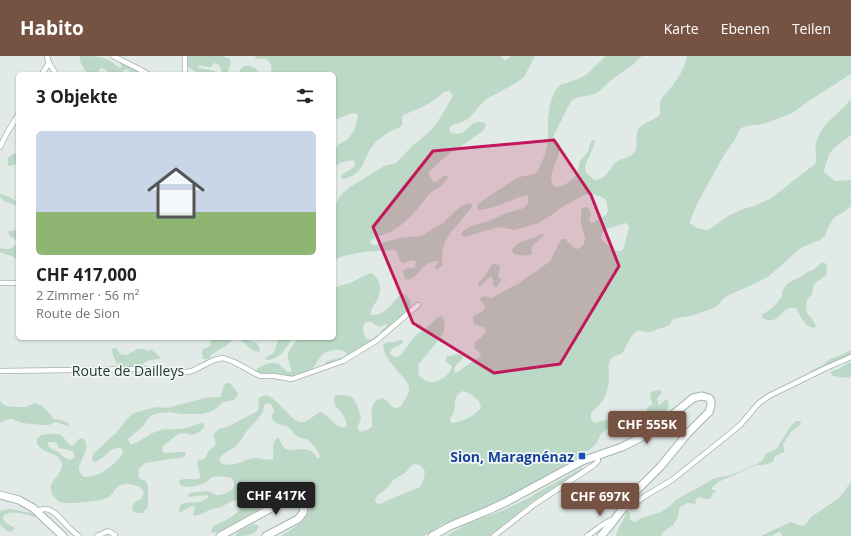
<!DOCTYPE html>
<html lang="de">
<head>
<meta charset="utf-8">
<style>
  :root { --surface:#fff; --page:#f6f6f6; --text:#202124; --muted:#757577; --accent:#765243 }
  body { margin:0; font-family:"Open Sans",sans-serif; background:var(--page); color:var(--text); height:100vh; display:flex; flex-direction:column; font-size:15px; white-space:nowrap }
  * { box-sizing:border-box; margin:0 }
  p { font-size:13px; color:var(--muted) }
  .icon { flex:none; width:22px; height:22px; fill:none; stroke:currentColor; stroke-width:2; stroke-linecap:round; stroke-linejoin:round }
  .map { position:relative; flex:1; overflow:hidden }
  .panel { position:absolute; left:16px; top:16px; width:320px; height:268px; display:flex; flex-direction:column; background:var(--surface); border-radius:6px; box-shadow:0 1px 3px #0004 }
  .panel>* { flex:none }
  .price { position:absolute; translate:-50% -34px; padding:0 9px; border-radius:4px; background:var(--accent); color:#fff; font-size:13px; line-height:26px; filter:drop-shadow(0 1px 2px #0008) }
  .price::after { content:''; position:absolute; left:50%; top:24px; width:12px; height:9px; margin-left:-6px; background:inherit; clip-path:polygon(0 0,100% 0,50% 100%) }
  .price.active { background:#222; color:#fff }
  ul { padding:0; list-style:none }
  li { display:grid; align-content:center; gap:8px; height:212px; padding:0 20px }
  li span { display:grid; place-items:center; height:124px; border-radius:6px; color:#555 }
  li>.icon { margin-inline-start:auto }
  span .icon { width:72px; height:72px; fill:#fffc; stroke-width:1 }
  li b { font-size:17px }
  h2 { display:flex; justify-content:space-between; align-items:center; height:48px; padding:0 20px; font-size:17px }
  header { display:flex; align-items:center; gap:24px; box-sizing:border-box; height:56px; padding:0 20px; background:var(--accent); color:#fff }
  header strong { font-size:19px }
  nav { display:flex; gap:22px; margin-inline-start:auto; font-size:14px }
  .map>svg:first-child { display:block }
  .green { fill:#bcd8c6; fill-rule:evenodd }
  .lines { fill:none; stroke-linecap:round; stroke-linejoin:round }
  .minor-casing { stroke:#a5b1ad; stroke-width:6 }
  .secondary-casing { stroke:#a2b4ae; stroke-width:9 }
  .minor { stroke:#fff; stroke-width:4.5 }
  .secondary { stroke:#fff; stroke-width:7 }
  .marked { fill:#c2185b; fill-opacity:0.2; stroke:#c2185b; stroke-width:3; stroke-linejoin:round }
  .transit-dot { fill:#1a4fb4; stroke:#f1f7f4; stroke-width:1.5 }
  .labels { text-anchor:middle; dominant-baseline:central; stroke-width:3.5; stroke-linejoin:round; paint-order:stroke }
  .street-label { font-size:14px; fill:#243834; stroke:#f1f7f4 }
  .transit-label { font-size:14px; font-weight:bold; fill:#164399; stroke:#f1f7f4; text-anchor:end }
</style>
</head>
<body>
<header>
<strong>Habito</strong>
<nav><a>Karte</a><a>Ebenen</a><a>Teilen</a></nav>
</header>
<div class="map">
<svg width="851" height="480" viewBox="0 0 851 480">
  <rect width="100%" height="100%" fill="#e1eae6"/>
  <!-- green -->
  <path class="green" d="M80,0c11,0 22,0 32,6 3,2 5,5 8,6h1v-5h2l4,3 6,2 7,6h-6l-8,-5 -3,2 2,3h-13l-10,-6 -2,1 -2,5h-11c-2,-6 -9,-11 -7,-18z
    M189,0h33l8,3c1,5 -1,10 -3,15h-5c-1,-5 -1,-9 -7,-11l-2,1 -2,3h-3l-8,-2 -2,2 1,1c4,1 13,2 16,3l1,3h-17l-11,-7 -1,-8z
    M255,0h246l3,4h2l5,-4h24l-11,21 -8,6 -28,15 -7,6 -8,10 -7,6 -15,6 -2,4 2,3c4,1 7,1 10,0 8,-2 12,-17 25,-9l-1,4 -2,3 -38,26 -16,15v3l5,8c5,-2 7,-7 12,-8l2,2c-4,9 -12,11 -19,17 -2,2 -3,5 -5,7 -8,10 -17,20 -27,27 -8,6 -18,7 -26,12l-1,2 1,2 4,1 24,-7 22,-2 22,-13 13,-13 6,-4 7,-3h2l1,3 -1,2 -15,19 -5,5 -7,12 -2,9v8l1,2v2l-7,5 -1,-1v-2l3,-4v-2c-19,0 -19,21 -33,18l-2,-8 4,-3h7l1,-1 1,-5 -3,-2 -10,3 -3,-2 -4,-10 -3,-1c-15,1 -48,2 -59,11v-53l6,-12 10,-9 34,-21 12,-3 4,-4 11,-12 17,-14 9,-10 16,-27 -1,-2 -3,-3c-6,0 -7,3 -11,6 -11,9 -24,13 -36,19 0,3 1,7 0,9 -2,3 -8,4 -11,6 -6,3 -13,8 -18,14 -11,14 -7,29 -30,34l-2,-1 1,-3 12,-8 1,-5 -1,-1c-7,-2 -14,2 -20,6v-14l4,-8 10,-6 7,-10 3,-13 -2,-3h-3l-19,7v-46h-63c1,-5 1,-13 -5,-15 -3,-1 -7,0 -10,0z
    M606,0h36l-5,4 -3,4c-8,6 -17,11 -25,18 -5,4 -9,10 -15,12 -7,3 -17,1 -23,7l-18,36 2,3 4,3c5,14 -16,32 -4,44l7,-1 7,-4 8,-7 3,-14 8,-9 3,-11 2,-1h2v3l-10,23 1,7 9,7c14,-1 14,-14 23,-19 6,-4 15,-3 18,-12 1,-6 -1,-15 3,-21 1,-2 17,-10 21,-13 1,-5 -1,-11 1,-16 2,-3 6,-6 8,-9 8,-10 16,-21 18,-34h164v18l-44,28 -6,5 -11,7 -27,10 -17,2 -5,2 -2,2 -3,8 -12,17 -26,47 -8,19v2l6,5 10,2 4,-1 18,-13 15,-7 11,-3 16,-7 45,-35c3,-7 -1,-14 1,-21 4,-15 16,-25 27,-35 3,-3 5,-6 8,-9v36l-17,13 -5,6 -5,16 1,3 10,8 14,-1 2,-1v13l-1,3 1,2v9l-7,6 -9,5 -4,5 -7,15 -4,3 -18,7 -33,29 -13,7 -27,12 -5,3 -7,8 -6,3 -20,7 -15,2 -4,2 -2,5 -20,7c-5,1 -9,-2 -13,-1 -5,1 -11,17 -15,22 -3,2 -8,2 -11,6 -4,5 -2,12 -2,18 0,6 -1,11 -3,16 -2,8 -9,14 -15,20v6l3,4 31,-8c7,4 9,7 17,2h3v3l-12,5 -3,5 -3,1 -3,-2 2,-3 -1,-2 -3,-2 -8,2 -7,5 -6,5 -5,10 -6,5 -20,13 -70,39 -58,23 -18,12h-143c8,-5 22,-13 26,-21 4,-5 5,-16 -1,-20 -5,-3 -13,-3 -18,-2 -10,3 -19,10 -28,15 -15,9 -29,18 -46,25h-2l-1,-2 2,-4c10,-6 27,-12 30,-24l-2,-2 -6,-1 -5,2 -9,5 -9,2 -16,7 -3,-1v-2l2,-5 -1,-2 -4,1 -9,5 -2,-1c0,-11 11,-8 19,-9 4,0 6,-2 10,-4v-2l-1,-1 -18,2 -1,-1 1,-3 19,-2c2,1 4,2 6,3 7,3 15,-2 20,-6v-5l-2,-5c-6,-1 -13,-3 -19,-1 -3,1 -5,4 -8,6 -6,3 -17,5 -25,2l-1,-4c6,-4 13,0 21,-3v-3l-3,-12 2,-3 5,-1 4,-7 7,-7 1,-2 -2,-5v-4l5,-5 8,-2 31,-16c1,-5 0,-9 1,-13 2,-2 6,-3 9,-2 9,3 24,25 32,26 7,1 14,-7 20,-10 10,3 15,18 27,15 -1,-9 -5,-16 -12,-21l-1,-9 2,-2c4,0 10,0 14,1 6,3 11,18 11,24l-3,5v4l2,3 7,-2 5,-3c2,-10 -6,-24 10,-29l4,2 6,7 5,1 4,-2c3,-5 8,-11 8,-17 1,-11 -25,-25 -26,-44l5,-3h6l8,-2 1,3 -11,6 -2,4 1,2 4,2 5,-1 16,-21 9,-6 13,-12 2,-1 3,1 2,7 -1,8 -4,6 -21,26 -1,7 1,5c4,3 8,6 12,6 9,0 19,-7 21,-16l-6,-4v-5c5,-1 11,-4 16,-2l1,2c-2,6 -11,8 -8,16 5,-1 7,-5 12,-8 4,-3 10,-5 14,-9l-1,-3c-4,-3 -6,-4 -6,-9 4,-5 9,-7 12,-13l-1,-3 -11,-4 -1,-4v-4l10,-5 2,-3 -1,-4 -4,-4 1,-3 3,-1 7,2 3,-1 10,-6 15,-8 22,-15 9,-7 11,-22h4l8,8 3,2 4,-1 4,-4 1,-6 -4,-14v-12l1,-4 4,-1 4,3 1,5 -2,5 2,3 3,-1 12,-7 2,-4 -2,-11 -6,-4 -8,-2 -7,1 -10,5 -13,7 -12,9 -11,7 -25,7 -14,-3 -23,6 -11,4 -4,-1 -1,-2c5,-9 19,-10 28,-13 7,-3 14,-7 21,-9 5,-2 11,-2 15,-5 4,-4 4,-8 2,-12 -10,2 -13,5 -22,8 -8,3 -17,6 -26,7l-2,-2 2,-5 36,-24 8,-3 8,-1 5,-2 3,-5 6,-13 3,-14v-23l2,-14 5,-13 5,-6 18,-6 8,-4zM626,167l3,3 -3,14 -3,10 -3,1 -7,-1 -10,-9 -2,-3 2,-6 3,-3zM463,335c8,2 17,8 18,17 -8,9 -18,13 -29,15l-2,-2c0,-4 3,-6 4,-9 2,-9 -1,-17 9,-21zM267,347l4,1c0,1 2,4 3,6 0,5 -5,5 0,11 3,5 10,3 14,6 4,2 5,7 9,9 2,2 6,2 9,3 6,4 11,10 14,17l-1,2h-2c-2,-2 -3,-5 -6,-7 -14,-7 -26,8 -32,-13h-2c-7,8 -2,14 -4,21 -7,2 -11,-1 -17,-1 -12,0 -22,11 -35,5l-2,-3c3,-8 14,-10 19,-16 4,-4 5,-9 9,-13 6,-8 17,-15 17,-26zM414,408l6,1 5,6 -2,11 -3,5 -29,12 -11,5h-2l-2,-1 -1,-3 2,-4 12,-10 4,-6 12,-7 7,-8z
    M244,10c7,-1 12,2 16,8h-21l1,-4z
    M18,97c0,9 1,12 -9,13 -2,-3 -2,-7 1,-10 1,-2 6,-2 8,-3z
    M0,137c3,3 7,2 11,5 3,1 4,3 7,5v12l-1,-2v-7c-6,-4 -17,-3 -17,-13z
    M18,172v32l-6,-4 -12,-4v-4c11,4 25,-5 9,-13l-1,-4 8,-1z
    M541,178h2l1,1c-3,4 -11,9 -12,12 -1,2 0,5 0,7l-2,1c-5,1 -14,1 -18,-3 2,-12 20,-11 29,-18z
    M823,206l3,2 1,8 -2,4 -11,8 -2,10 -4,4 -1,3 -1,9 2,5 3,2 5,9 -2,2c-12,-3 -12,-11 -18,-20 -19,-2 -13,19 -34,10v-3l11,-8 5,-5 4,-6v-4l4,-7 7,-5 8,-3 6,-5 6,-2 8,-7z
    M493,208l6,1 1,2 -2,8 3,5 -4,7 -3,-1 -1,-2v-5l-2,-2h-1l-10,10h-1l-1,-3c2,-3 4,-5 7,-8 3,-4 4,-9 8,-12z
    M371,217c9,5 11,15 7,25 -2,6 -8,9 -7,17 16,1 20,-13 31,-21l4,1 3,4 2,6 -2,5 -15,12 -10,10 -3,1 -1,-1c2,-3 5,-4 7,-7l-1,-1 -7,3 -8,-5h-5c-5,6 -3,11 1,17 6,2 7,-2 11,-5l1,2 -24,20 -13,3 -15,6 -2,-2 2,-2 17,-4 3,-3 -1,-2 -5,-2h-8l-7,2 -5,4 -10,15 -20,6 -18,-4 -15,1 -1,-2v-3c7,-5 18,-10 25,-2 2,1 3,3 5,5h4c1,-5 -2,-8 -3,-13 -1,-9 6,-15 11,-21h35v-49c5,-4 10,-4 16,-6 7,-3 13,-8 21,-10z
    M212,282h20l-1,3 -4,4 -15,9 -3,5h-6c-1,-4 -1,-7 0,-10 9,-2 6,-4 9,-11z
    M240,282h8c1,4 5,4 9,5l3,6 -1,3c-7,0 -15,-9 -19,-14z
    M279,282h14c-9,11 -10,20 -26,22l-2,-1 1,-2 6,-3 2,-2z
    M113,292h3l4,6 7,1 10,-6h6l5,2 3,-1 2,1 8,7c-4,2 -9,1 -14,3 -4,2 -5,5 -9,6l-20,-1 -5,-11 -1,-6z
    M851,294v6l-25,10 -14,7 -2,-1v-1l13,-6 7,-6 9,-3z
    M851,306v13l-1,2c-4,2 -13,-1 -18,-1l-1,-4c3,-2 5,-2 9,-4 4,-2 5,-4 11,-6z
    M227,327h3l8,10 -1,3 -3,4 -11,2 -5,5 -8,5 -9,2h-19l-13,-2 -10,1 -7,2 -5,5 -5,7 -14,12 2,5c6,1 17,-9 25,-12 10,-5 21,-1 31,-4 5,-1 10,-4 15,-5l3,1v3l-4,5 -8,3 -10,-2 -4,1 -15,12 -1,4 2,3 21,-1 1,2 -2,3 -39,6 -6,6 -1,6 2,4 6,2 2,5v21l-6,6h-5l-4,-2 -1,-5 3,-4 6,-3 3,-6 -4,-6c-6,-2 -14,-5 -21,-1 -4,2 -6,8 -10,11 -7,4 -41,8 -49,5 -4,-2 -8,-7 -9,-12 -3,-10 13,-16 11,-27 -3,-11 -19,-9 -24,-18 -1,-1 -1,-4 -1,-6l4,-4c8,-1 18,-3 23,3 3,4 4,6 7,8 5,-2 6,-6 10,-8 13,5 -1,21 -2,30 0,4 2,6 5,9 6,0 13,-2 19,-5 5,-3 20,-15 20,-21 0,-1 -1,-2 -2,-3 -11,-2 -16,11 -26,14l-3,-2 1,-6 24,-22 10,-13 5,-5 6,-2 18,-5 11,1 38,-10 14,-1 2,-1 1,-3 2,-8zM49,386h7l3,6 10,2 5,2v6l-5,2 -4,-2 -7,-6 -8,-4 -3,-4z
    M658,334h2l2,3 -5,5 1,6 1,1c3,-1 5,-5 8,-6 6,11 -5,16 -14,18 -5,-2 -6,-4 -6,-9l6,-4 -3,-7 1,-5z
    M0,345l3,3 3,2 12,1h7l10,-4c7,2 15,9 18,16l8,1 7,3 1,2 -2,1 -10,-4 -4,1 -4,2h-6l-21,-2 -10,-4 -7,1 -5,3z
    M796,365h4l1,3 -10,8 -8,12 1,4v4l-9,4 -2,6 -9,3h-6l-7,2 -12,6 -21,9 -6,6v2h3l1,1v1l-3,1 -2,5 -5,1 -8,-2 -3,3 1,3 -1,1 -7,-1 -8,4 -1,2 -1,8 -5,8 -10,7 -2,4h-45c2,-9 8,-15 10,-24l1,-1 3,1v8l4,2h1l7,-4 19,-6 9,-6 6,-6 39,-22 16,-3 26,-11 6,-4 3,-6 10,-5 15,-23z
    M581,412h2v2l-25,15 -29,19 -39,32h-44l21,-12 32,-12 28,-13 11,-7 13,-7z
    M851,426v54h-69v-2l-3,-2 -8,4h-10l6,-3 24,-11 10,4 4,-1 6,-8 28,-19z
    M10,453l26,5 2,3c-11,-1 -26,-9 -35,-1 0,7 6,9 11,11l1,2c-8,7 -10,-1 -15,-5v-13z
    M253,468l4,1 2,2c-5,9 -15,9 -24,9 4,-7 12,-8 18,-12z"/>
  <g class="lines">
    <!-- minor casing -->
    <g class="minor-casing">
      <path id="minor" d="M47,0l2,7 7,11
        M113,0l24,12 11,6
        M42,18l7,-11
        M184,18l1,-4v-14
        M0,91l7,-14 11,-18
        M0,227h18
        M0,315l141,-2 40,4 11,-2 22,-11 9,-2 11,4 26,14h14l18,3 51,-18 33,-20 42,-36
        M623,452h3l6,-2 13,-10 27,-16 61,-49 8,-7 18,-21 10,-7 57,-28 25,-11
        M37,455c1,0 6,-2 7,-2 13,-1 23,21 35,27
        M97,480l11,-5 7,4
        M494,480l41,-32 59,-39 4,-4 -1,-6
        M587,480c7,-4 18,-15 25,-16l2,1"/>
    </g>
    <!-- secondary casing -->
    <g class="secondary-casing">
      <path id="secondary" d="M0,439l19,5 14,8 30,28
        M220,480l64,-35 10,-2 6,1 3,3 1,4 -1,6 -5,6 -32,17
        M432,480l18,-10 39,-16 17,-8 76,-41 40,-14 18,-9 18,-11 35,-29 9,-2 7,2 2,3v4l-2,7 -21,21 -27,33 -25,25 -24,32 -11,13"/>
    </g>
    <!-- minor -->
    <use href="#minor" class="minor"/>
    <!-- secondary -->
    <use href="#secondary" class="secondary"/>
  </g>
  <!-- marked area -->
  <path class="marked" d="M554,84l37,55 28,71 -59,98 -66,9 -81,-50 -40,-96 60,-76z"/>
  <!-- markers -->
  <rect class="transit-dot" x="578" y="396" width="8" height="8" rx="2"/>
  <g class="labels">
    <!-- street labels -->
    <g class="street-label">
      <text x="128" y="314">Route de Dailleys</text>
    </g>
    <!-- transit labels -->
    <g class="transit-label">
      <text x="574" y="400">Sion, Maragnénaz</text>
    </g>
  </g>
</svg>
<b class="price" style="left:647px;top:389px">CHF 555K</b>
<b class="price active" style="left:276px;top:460px">CHF 417K</b>
<b class="price" style="left:600px;top:461px">CHF 697K</b>
<section class="panel">
<h2>3 Objekte<svg class="icon" aria-label="filters" viewBox="0 0 24 24"><path d="M4 7h16M4 17h16"/><circle cx="9" cy="7" r="2"/><circle cx="15" cy="17" r="2"/></svg></h2>
<ul>
<li><span style="background:linear-gradient(#c9d6e8 65%,#8fb573 0)"><svg class="icon" aria-label="home" viewBox="0 0 24 24"><path d="M3 11l9-7 9 7M6 9v11h12V9"/></svg></span><div><b>CHF 417,000</b><p>2 Zimmer · 56 m²</p><p>Route de Sion</p></div></li>
</ul>
</section>
</div>
</body>
</html>
